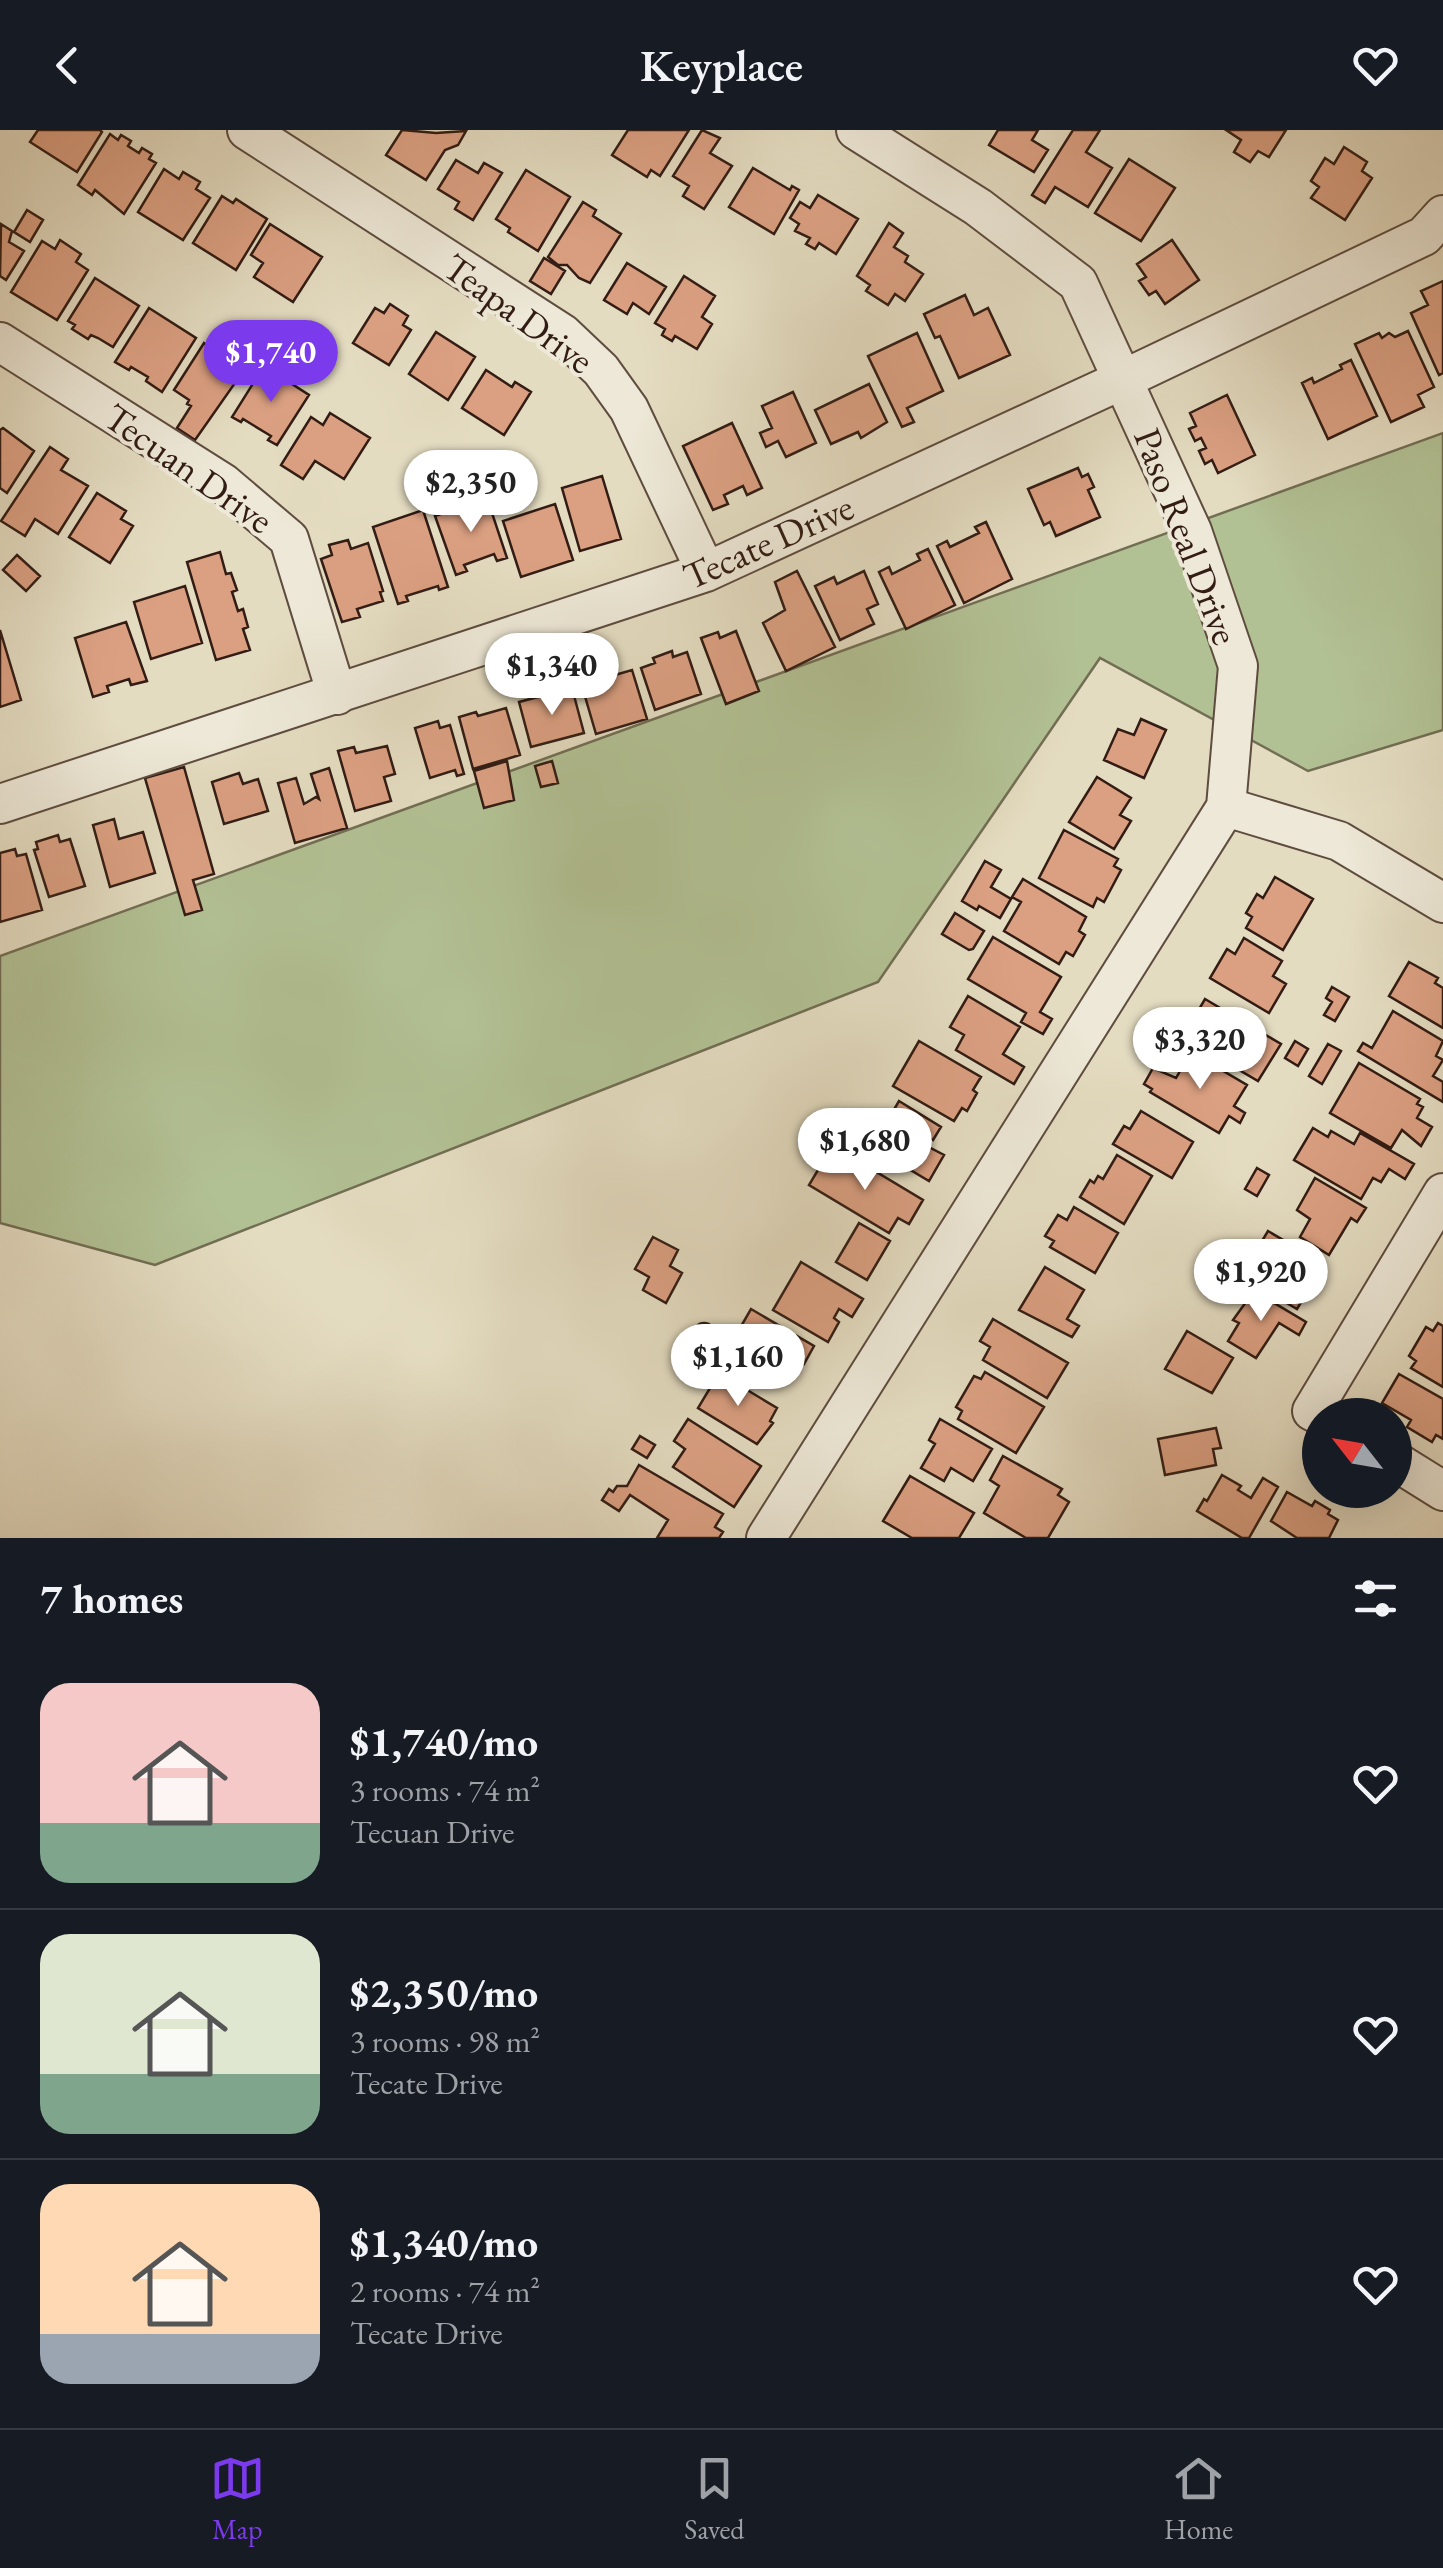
<!DOCTYPE html>
<html lang="en">
<head>
<meta charset="utf-8">
<style>
  :root { --surface:#171b24; --page:#242831; --text:#f1f3f6; --muted:#9ea1a6; --line:#363941; --accent:#7c3aed }
  body { margin:0; font-family:"EB Garamond",serif; background:var(--page); color:var(--text); height:100vh; display:flex; flex-direction:column; font-size:38px; white-space:nowrap }
  * { box-sizing:border-box; margin:0 }
  p { font-size:32px; color:var(--muted) }
  .icon { flex:none; width:55px; height:55px; fill:none; stroke:currentColor; stroke-width:2; stroke-linecap:round; stroke-linejoin:round }
  .map { position:relative; height:1408px; overflow:hidden }
  .details { display:flex; flex-direction:column; background:var(--surface); flex:1 }
  .details>* { flex:none }
  .needle { width:65px; rotate:301deg }
  .tools { position:absolute; left:1302px; top:1268px; display:grid; gap:20px }
  .tools a { display:grid; place-items:center; width:110px; height:110px; border-radius:50%; background:var(--surface); box-shadow:0 10px 40px #0002; font-size:50px }
  .price { position:absolute; translate:-50% -85px; padding:0 22px; border-radius:35px; background:#fff; color:#222; font-size:32px; line-height:65px; filter:drop-shadow(0 2px 5px #0008) }
  .price::after { content:''; position:absolute; left:50%; top:60px; width:30px; height:22px; margin-left:-15px; background:inherit; clip-path:polygon(0 0,100% 0,50% 100%) }
  .price.on { background:var(--accent); color:#fff }
  ul { padding:0; list-style:none }
  li { display:flex; align-items:center; gap:30px; height:250px; padding:0 40px }
  li+li { border-top:2px solid var(--line) }
  li span { display:grid; place-items:center; flex:none; width:280px; height:200px; border-radius:30px; color:#555 }
  li>.icon { margin-inline-start:auto }
  span .icon { width:120px; height:120px; fill:#fffc; stroke-width:1 }
  li b { font-size:42px }
  h2 { display:flex; justify-content:space-between; align-items:center; height:120px; padding:0 40px; font-size:42px }
  header { display:flex; justify-content:space-between; align-items:center; height:130px; padding:0 40px; background:var(--surface); font-size:45px; font-weight:600 }
  .tabs { display:flex; justify-content:space-around; align-items:center; height:140px; border-top:2px solid var(--line); background:var(--surface); font-size:28px; color:var(--muted) }
  .tabs a { display:grid; justify-items:center; gap:5px }
  .tabs .on { color:var(--accent) }
  .map>svg:first-child { display:block }
  .green { fill:#b2c194; stroke:#726e54; stroke-width:2.5 }
  .building { fill:#dba082; stroke:#321c14; stroke-width:2.5 }
  .lines { fill:none; stroke-linecap:round; stroke-linejoin:round }
  .minor-casing { stroke:#5e4c3f; stroke-width:42 }
  .minor { stroke:#ede8d7; stroke-width:38 }
  .labels { text-anchor:middle; dominant-baseline:central; stroke-width:8; stroke-linejoin:round; paint-order:stroke }
  .street-label { font-size:38px; fill:#321c14; stroke:#ede8d7 }
</style>
</head>
<body>
<header><svg class="icon" aria-label="back" viewBox="0 0 24 24"><path d="M15 5l-7 7 7 7"/></svg>Keyplace<svg class="icon" aria-label="heart" viewBox="0 0 24 24"><path d="M12 20l-8-8c-3-5 5-10 8-4 3-6 11-1 8 4z"/></svg></header>
<div class="map">
<svg width="1443" height="1408" viewBox="0 0 1443 1408">
  <rect width="100%" height="100%" fill="#e4dcc1"/>
  <filter id="stains"><feTurbulence type="fractalNoise" baseFrequency=".002" numOctaves="4"/><feColorMatrix values="0 0 0 0 .2 0 0 0 0 .09 0 0 0 0 .02 0 0 0 .5 -.17"/></filter>
  <radialGradient id="worn" r=".72"><stop offset=".6" stop-color="#630" stop-opacity="0"/><stop offset="1" stop-color="#630" stop-opacity=".3"/></radialGradient>
  <!-- green -->
  <path class="green" d="M1443,303v297l-135,41 -208,-113 -222,324 -723,283 -155,-42v-267z"/>
  <!-- building -->
  <path class="building" d="M38,0h62l2,2 -25,40 -47,-30z
    M402,0l34,3 30,-2 -8,14 -13,5 -19,30 -40,-25z
    M628,0h61l-29,46 -9,-6 -4,7 -35,-22z
    M702,0l18,8 -10,15 22,13 -28,43 -21,-13 6,-10 -16,-10z
    M998,0h40l-6,10 16,10 -14,22 -45,-27z
    M1073,0h27l-14,22 26,16 -24,39 -33,-20 -10,16 -13,-8z
    M1226,0h60l-17,27 -11,-6 -8,11 -16,-10 7,-12z
    M110,4l8,6 3,-5 10,6 -3,5 11,7 3,-5 10,6 -3,5 7,4 -32,51 -29,-24 -3,5 -14,-10z
    M1344,17l23,15 -5,9 10,7 -27,42 -34,-22 8,-11 -8,-6 14,-23 9,6z
    M1129,29l46,29 -34,53 -46,-28z
    M456,30l22,13 6,-10 18,10 -29,47 -18,-11 4,-7 -21,-13z
    M753,38l37,22 2,-4 7,4 -25,44 -45,-27z
    M164,39l15,10 4,-7 17,10 -4,7 14,9 -27,42 -45,-28z
    M526,40l44,27 -32,54 -30,-19 2,-4 -14,-9z
    M818,65l40,24 -22,35 -17,-11 -4,6 -9,-5 4,-6 -15,-7 4,-7 -9,-6 10,-16 10,6z
    M222,66l11,7 3,-4 31,20 -31,51 -43,-27z
    M583,72l13,8 -3,6 28,18 -31,49 -11,-5 -12,-13h-9l-10,-8z
    M27,80l16,10 -13,22 -16,-10z
    M889,93l14,10 -9,14 14,9 -3,6 18,12 -18,27 -10,-7 -7,11 -22,-14 4,-6 -13,-9z
    M1,94l11,7 -3,11 15,9 -18,29 -6,-4z
    M270,94l52,33 -29,45 -39,-25 9,-14 -12,-8z
    M60,110l21,14 -5,8 12,8 -31,50 -46,-28 31,-51 13,8z
    M1172,110l27,40 -34,24 -9,-13 -7,4 -10,-14 7,-4 -9,-13z
    M544,128l21,13 -14,23 -21,-13z
    M627,133l39,24 -17,27 -16,-11 -6,11 -23,-14z
    M684,146l31,20 -13,21 10,7 -15,25 -22,-13 -3,5 -10,-6 3,-6 -10,-6z
    M95,148l44,28 -26,41 -15,-9 -7,-3 -3,4 -16,-10 3,-4 -7,-4z
    M1443,151v92l-4,2 -28,-62 17,-8 -7,-14z
    M965,165l9,20 14,-7 22,47 -51,23 -19,-42 -5,2 -11,-24z
    M390,174l18,12 -5,9 8,5 -22,35 -36,-22 22,-35 9,5z
    M149,178l47,30 -34,54 -16,-11 2,-4 -17,-10 -2,3 -14,-8z
    M1408,201l26,56 -16,8 6,12 -33,15 -36,-78 24,-11 3,5 7,-5 6,4z
    M436,202l39,25 -27,43 -39,-26z
    M917,203l26,58 -36,17 7,14 -12,5 -34,-71z
    M213,208l12,8 -14,23 24,14 -40,57 -18,-12 14,-22 -4,-2 2,-4 -15,-10 30,-47 4,3z
    M1351,230l26,56 -49,23 -26,-56 10,-5 2,5 28,-14 -2,-4z
    M264,236l45,29 -32,50 -9,-5 3,-4 -28,-17 -2,3 -9,-5z
    M486,240l26,17 3,-5 16,10 -27,43 -42,-27z
    M869,254l18,38 -26,16 -3,-6 -27,12 -16,-34z
    M793,262l23,51 -30,14 -8,-16 -12,6 -6,-14 12,-5 -10,-22z
    M1227,265l28,60 -37,18 -6,-13 -7,4 -6,-13 7,-3 -5,-10 -6,3 -6,-12 7,-3 -6,-13z
    M330,283l40,25 -26,41 -29,-18 -12,18 -22,-14 30,-48 12,8z
    M732,293l30,65 -15,7 -4,-9 -19,9 4,9 -15,6 -30,-64z
    M3,298l31,23 -27,42 -7,-5v-58z
    M50,317l18,12 -7,11 27,16 -30,48 -23,-15 -10,17 -24,-15z
    M1078,338l4,9 6,-3 6,13 -6,3 12,27 -44,19 -6,-14 -6,3 -16,-36z
    M602,346l19,63 -41,12 -18,-63z
    M97,363l29,18 -5,8 12,7 -23,37 -41,-26z
    M487,368l20,60 -10,3 -3,-7 -30,11 3,6 -11,4 -21,-59z
    M555,374l18,56 -52,17 -18,-56z
    M423,380l25,77 -9,3 -1,-4 -32,10 2,5 -10,3 -25,-77z
    M986,392l26,57 -48,24 -27,-57 10,-5 3,6 29,-14 -4,-6z
    M348,410l3,9 17,-6 15,48 -3,1 3,9 -26,8 3,8 -18,5 -21,-63 11,-4 -3,-10z
    M928,419l27,56 -49,24 -27,-57 10,-5 3,7 28,-14 -3,-6z
    M220,422l6,22 5,-1 6,17 -5,2 6,19 5,-2 5,18 -5,2 7,21 -34,10 -29,-98z
    M17,425l23,21 -14,15 -23,-21z
    M797,441l38,76 -49,24 -23,-48 22,-13 -10,-28z
    M864,441l14,33 -11,5 7,15 -34,16 -25,-54 19,-9 3,7z
    M185,456l17,57 -51,16 -17,-57z
    M126,492l21,59 -16,4 -2,-6 -22,7 2,6 -16,5 -18,-59z
    M0,500l21,70 -21,7z
    M736,501l23,60 -33,13 -25,-66 17,-6 2,6z
    M672,521l1,6 14,-5 14,42 -46,16 -14,-42 14,-5 -2,-5z
    M613,540l2,5 17,-5 15,49 -51,15 -14,-48 14,-4 -3,-6z
    M572,558l12,45 -53,14 -12,-45z
    M506,578l14,47 -47,14 -14,-52 17,-5 2,4z
    M1141,589l25,11 -22,48 -40,-18 14,-31 16,6z
    M438,591l2,7 10,-3 14,49 -7,2 -2,-6 -25,8 -15,-50z
    M387,616l8,28 -11,3 7,24 -36,10 -17,-60 16,-4 2,6z
    M507,631l7,39 -30,8 -10,-37z
    M552,631l6,22 -17,4 -6,-21z
    M184,637l30,107 -21,6 9,30 -17,5 -40,-137z
    M329,638l18,60 -52,15 -17,-60 18,-5 8,26 12,-7 3,2 -8,-25z
    M239,643l4,11 15,-5 10,32 -44,13 -12,-42z
    M1097,647l34,21 -11,17 11,6 -17,28 -45,-27z
    M114,689l5,20 24,-7 12,41 -45,14 -17,-62z
    M1064,700l54,29 -4,7 7,4 -17,32 -7,-4 -4,9 -54,-29z
    M58,705l2,7 10,-3 15,47 -36,11 -15,-47 4,-1 -2,-7z
    M15,719l2,7 9,-2 16,56 -42,12v-69z
    M985,731l16,9 -10,17 20,12 -11,19 -21,-12 -2,4 -15,-9z
    M1275,747l38,22 -30,51 -37,-22 6,-11 -6,-4 11,-19 6,4z
    M1023,749l63,38 -7,14 6,4 -12,21 -7,-4 -7,12 -55,-33 17,-29 -9,-5z
    M955,783l29,18 -11,18 -4,1 -27,-16z
    M993,807l68,40 -21,35 12,7 -9,15 -22,-12 5,-9 -58,-34z
    M1244,808l38,23 -9,15 13,8 -17,29 -59,-35 17,-29 8,5z
    M1409,832l29,16 -3,5 8,5v40l-54,-32z
    M1332,857l17,10 -14,24 -11,-6 8,-13 -6,-4z
    M968,866l52,31 -17,27 21,13 -10,17 -58,-34 8,-15 -14,-8z
    M1205,869l76,45 -23,37 -75,-44z
    M1393,881l50,30 -7,15 7,4 -10,16 10,6v20l-85,-51 5,-8 9,5z
    M919,911l62,36 -8,13 4,3 -10,18 -5,-3 -8,13 -61,-35z
    M1295,911l13,8 -10,17 -13,-8z
    M1328,914l13,7 -19,33 -13,-8z
    M1191,922l56,33 -13,21 11,7 -5,10 -11,-7 -10,17 -69,-41 2,-3 -8,-5 9,-16 23,10z
    M1359,933l61,36 -3,5 6,3 -6,11 15,9 -11,19 -19,-16 -11,18 -61,-35z
    M899,971l42,26 -8,13 -4,-2 -4,7 19,10 -15,26 -57,-34z
    M1141,981l52,31 -21,36 -59,-34 11,-18 6,3z
    M843,985l24,12 -6,11 -24,-12z
    M1313,998l15,9 3,-6 23,13 6,-11 54,31 -9,15 -16,-10 -8,13 -8,-4 -12,21 -67,-39z
    M821,1021l41,25 6,-9 55,33 -14,24 -11,-6 -9,15 -80,-48 12,-20 -7,-4z
    M1117,1025l35,21 -28,48 -44,-27 10,-17 4,3 4,-7 5,3z
    M1257,1038l12,7 -12,21 -12,-7z
    M1315,1048l51,30 -9,14 -6,-4 -22,37 -29,-18 10,-18 -13,-9z
    M1074,1077l44,26 -23,40 -45,-26 4,-6 -9,-5 13,-21 9,5z
    M859,1093l31,18 -23,39 -31,-18z
    M1268,1101l56,33 -27,45 -56,-33z
    M653,1107l25,13 -8,16 12,7 -16,30 -23,-13 6,-13 -14,-8z
    M801,1132l62,37 -11,18 -13,-8 -5,9 5,4 -11,20 -55,-32z
    M1045,1137l39,23 -17,29 12,7 -7,11 -53,-27z
    M1254,1161l52,31 -7,13 -20,-12 -23,35 -28,-17 11,-18 -6,-3z
    M751,1179l63,37 -10,18 -10,-6 -16,25 -48,-27 15,-25 -5,-3z
    M993,1189l75,44 -21,35 -64,-38 7,-13 -10,-6z
    M694 1203a10 10 0 1 1 20 0a10 10 0 1 1-20 0Z
    M1438,1193l5,3v61l-32,-19 5,-7 -7,-5 17,-29 7,4z
    M1187,1201l46,27 -21,35 -47,-24z
    M985,1242l59,35 -28,46 -58,-34 4,-8 -6,-4 18,-31 7,3z
    M719,1243l58,35 -7,13 3,2 -16,21 -59,-36z
    M1399,1244l44,25v40l-7,-4 -4,7 -25,-15 4,-7 -29,-17z
    M688,1289l73,47 -27,41 -61,-40 12,-18 -11,-8z
    M940,1289l52,30 -19,32 -22,-13 -7,13 -23,-13 14,-24 -6,-4z
    M1216,1298l5,20 -8,1 3,16 -51,10 -7,-36z
    M640,1306l15,9 -8,13 -15,-9z
    M1003,1326l59,33 -4,6 11,7 -21,36h-22l-42,-25 15,-27 -9,-6z
    M639,1335l84,49 -8,13 8,5 -4,6h-62l11,-18 -38,-25 -11,16 -17,-11 7,-11 4,3 4,-6h10z
    M1222,1345l19,11 -3,4 13,8 12,-20 15,9 -29,51h-7l-45,-27 7,-12 3,2z
    M910,1346l64,37 -15,25h-47l-29,-17z
    M1287,1362l25,14 3,-5 15,9 -2,4 10,6 -9,18h-32l-26,-17z"/>
  <g class="lines">
    <!-- minor casing -->
    <g class="minor-casing">
      <path id="minor" d="M247,0l316,204 38,36 28,39 77,163
        M0,212l223,141 66,56 48,156
        M0,674l706,-232 418,-193 300,-143 19,-21
        M1226,677l113,34 104,62
        M1320,1285l-8,-4 131,-218
        M1395,1331l48,30
        M766,1408l460,-731 12,-141 -46,-135 -114,-248 -100,-76 -122,-77"/>
    </g>
    <!-- minor -->
    <use href="#minor" class="minor"/>
  </g>
  <g class="labels">
    <!-- street labels -->
    <g class="street-label">
      <text transform="translate(519 183) rotate(36)">Teapa Drive</text>
      <text transform="translate(189 338) rotate(35)">Tecuan Drive</text>
      <text transform="translate(1187 406) rotate(69)">Paso Real Drive</text>
      <text transform="translate(768 411) rotate(-24)">Tecate Drive</text>
    </g>
  </g>
  <rect width="100%" height="100%" filter="url(#stains)"/>
  <rect width="100%" height="100%" fill="url(#worn)"/>
</svg>
<div class="tools">
<a><svg class="needle" viewBox="-14 -14 28 28"><path d="M0-13l5 13h-10z" fill="#e53935"/><path d="M0 13l5-13h-10z" fill="#9ea1a6"/></svg></a>
</div>
<b class="price on" style="left:271px;top:275px">$1,740</b>
<b class="price" style="left:471px;top:405px">$2,350</b>
<b class="price" style="left:552px;top:588px">$1,340</b>
<b class="price" style="left:1200px;top:962px">$3,320</b>
<b class="price" style="left:865px;top:1063px">$1,680</b>
<b class="price" style="left:1261px;top:1194px">$1,920</b>
<b class="price" style="left:738px;top:1279px">$1,160</b>
</div>
<section class="details">
<h2>7 homes<svg class="icon" aria-label="filters" viewBox="0 0 24 24"><path d="M4 7h16M4 17h16"/><circle cx="9" cy="7" r="2"/><circle cx="15" cy="17" r="2"/></svg></h2>
<ul>
<li><span style="background:linear-gradient(#f6c9c9 70%,#7fa58c 0)"><svg class="icon" aria-label="home" viewBox="0 0 24 24"><path d="M3 11l9-7 9 7M6 9v11h12V9"/></svg></span><div><b>$1,740/mo</b><p>3 rooms · 74 m²</p><p>Tecuan Drive</p></div><svg class="icon" aria-label="heart" viewBox="0 0 24 24"><path d="M12 20l-8-8c-3-5 5-10 8-4 3-6 11-1 8 4z"/></svg></li>
<li><span style="background:linear-gradient(#dfe7d0 70%,#7fa58c 0)"><svg class="icon" aria-label="home" viewBox="0 0 24 24"><path d="M3 11l9-7 9 7M6 9v11h12V9"/></svg></span><div><b>$2,350/mo</b><p>3 rooms · 98 m²</p><p>Tecate Drive</p></div><svg class="icon" aria-label="heart" viewBox="0 0 24 24"><path d="M12 20l-8-8c-3-5 5-10 8-4 3-6 11-1 8 4z"/></svg></li>
<li><span style="background:linear-gradient(#ffd9b3 75%,#9aa5b1 0)"><svg class="icon" aria-label="home" viewBox="0 0 24 24"><path d="M3 11l9-7 9 7M6 9v11h12V9"/></svg></span><div><b>$1,340/mo</b><p>2 rooms · 74 m²</p><p>Tecate Drive</p></div><svg class="icon" aria-label="heart" viewBox="0 0 24 24"><path d="M12 20l-8-8c-3-5 5-10 8-4 3-6 11-1 8 4z"/></svg></li>
</ul>
</section>
<nav class="tabs">
<a class="on"><svg class="icon" aria-label="map" viewBox="0 0 24 24"><path d="M3 6l6-2 6 2 6-2v14l-6 2-6-2-6 2zM9 4v14M15 6v14"/></svg>Map</a>
<a><svg class="icon" aria-label="saved" viewBox="0 0 24 24"><path d="M7 4h10v16l-5-4-5 4z"/></svg>Saved</a>
<a><svg class="icon" aria-label="home" viewBox="0 0 24 24"><path d="M3 11l9-7 9 7M6 9v11h12V9"/></svg>Home</a>
</nav>
</body>
</html>
